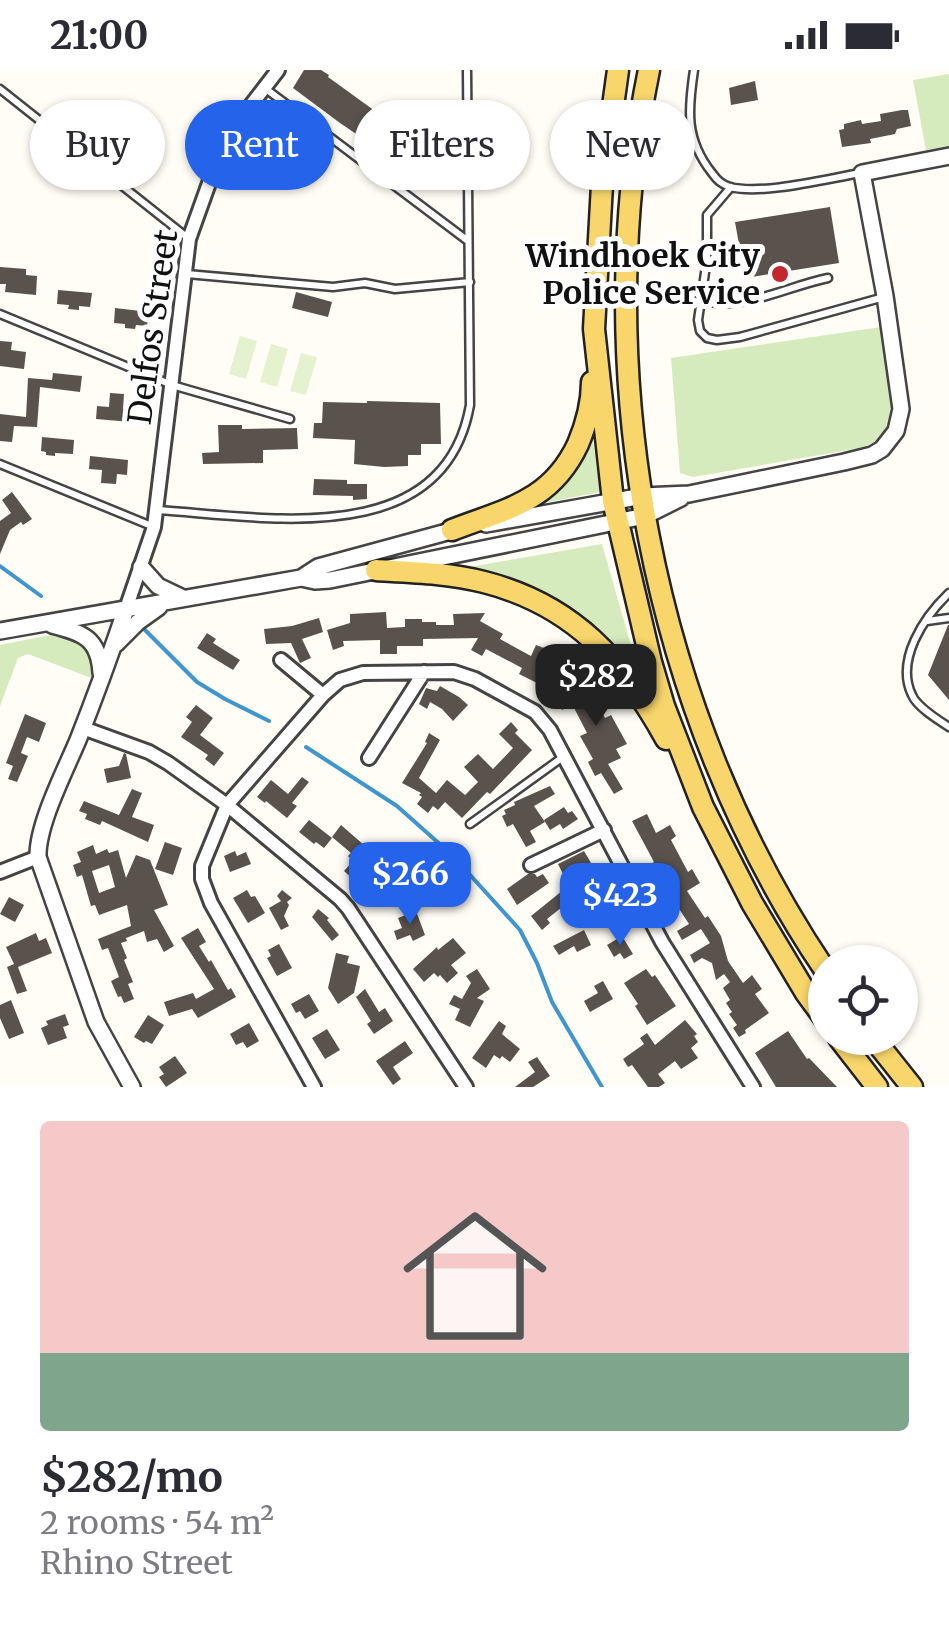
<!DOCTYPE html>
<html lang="en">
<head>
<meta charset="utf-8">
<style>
  :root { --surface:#fff; --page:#f7f7f7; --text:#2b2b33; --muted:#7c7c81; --line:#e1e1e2; --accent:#2563eb }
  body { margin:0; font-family:Merriweather,serif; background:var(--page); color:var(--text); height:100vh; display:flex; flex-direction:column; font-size:38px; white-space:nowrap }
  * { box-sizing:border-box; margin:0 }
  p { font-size:32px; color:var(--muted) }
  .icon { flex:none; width:55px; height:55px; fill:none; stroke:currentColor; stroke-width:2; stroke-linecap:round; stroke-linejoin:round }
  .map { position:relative; height:1017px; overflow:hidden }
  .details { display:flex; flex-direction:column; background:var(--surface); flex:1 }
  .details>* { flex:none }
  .top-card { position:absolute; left:30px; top:30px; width:890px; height:90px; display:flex; gap:20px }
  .fabs { position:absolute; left:808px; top:875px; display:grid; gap:20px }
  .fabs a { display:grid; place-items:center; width:110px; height:110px; border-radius:50%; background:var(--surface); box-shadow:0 2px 8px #0004; font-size:50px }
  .price { position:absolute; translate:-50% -85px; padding:0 22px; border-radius:20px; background:var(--accent); color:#fff; font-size:32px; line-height:65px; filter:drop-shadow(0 2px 5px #0008) }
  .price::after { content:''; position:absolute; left:50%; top:60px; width:30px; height:22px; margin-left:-15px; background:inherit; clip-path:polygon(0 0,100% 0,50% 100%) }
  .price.on { background:#222; color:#fff }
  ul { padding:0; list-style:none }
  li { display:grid; align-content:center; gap:20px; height:530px; padding:0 40px }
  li+li { border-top:2px solid var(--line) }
  li span { display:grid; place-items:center; height:310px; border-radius:10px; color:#555 }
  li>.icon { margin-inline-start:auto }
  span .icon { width:180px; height:180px; fill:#fffc; stroke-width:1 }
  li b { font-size:42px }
  .pill { padding:0 35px; border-radius:45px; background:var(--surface); box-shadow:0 2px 8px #0004; font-size:35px; line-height:90px }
  .pill.on { background:var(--accent); color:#fff }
  .status { display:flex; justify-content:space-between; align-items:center; height:70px; padding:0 50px; background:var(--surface); direction:ltr }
  .status svg { height:28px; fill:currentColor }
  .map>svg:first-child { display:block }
  .green { fill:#d5ebbd }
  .pitch { fill:#e6f2cf }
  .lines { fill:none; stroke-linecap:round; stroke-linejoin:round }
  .stream { stroke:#3f96cf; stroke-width:4 }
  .building { fill:#5a524d; fill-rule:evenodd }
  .service-casing { stroke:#444; stroke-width:11 }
  .minor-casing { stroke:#444; stroke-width:18 }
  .tertiary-casing { stroke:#444; stroke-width:20 }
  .primary-casing { stroke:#222; stroke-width:25 }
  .service { stroke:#fff; stroke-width:6 }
  .minor { stroke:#fff; stroke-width:12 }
  .tertiary { stroke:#fff; stroke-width:15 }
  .primary { stroke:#f9d66b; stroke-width:20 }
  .poi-dot { fill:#c4262e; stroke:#fff; stroke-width:4 }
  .labels { text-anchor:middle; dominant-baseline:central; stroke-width:10; stroke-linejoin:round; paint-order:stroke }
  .poi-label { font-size:32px; font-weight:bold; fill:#111; stroke:#fff; text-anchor:end }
  .street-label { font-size:32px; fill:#111; stroke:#fff }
</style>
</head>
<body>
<div class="status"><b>21:00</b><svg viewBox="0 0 49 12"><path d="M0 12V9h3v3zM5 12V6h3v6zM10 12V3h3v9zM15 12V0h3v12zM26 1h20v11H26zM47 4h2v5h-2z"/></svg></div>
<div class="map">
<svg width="949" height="1017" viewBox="0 0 949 1017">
  <rect width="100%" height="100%" fill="#fffdf5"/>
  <!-- green -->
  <path class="green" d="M949,4v72l-23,4 -13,-70z
    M881,257c3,16 5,32 8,48 6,38 10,64 -35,74l-161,28 -13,-4 -9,-115z
    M592,364l8,58 -57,11c26,-24 37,-34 49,-69z
    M602,474l34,119c-22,-17 -42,-38 -66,-55 -30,-21 -65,-32 -101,-41z
    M61,563l24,7 11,29 -2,10 -66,-25 -10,4 -18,48v-61z"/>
  <!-- pitch -->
  <path class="pitch" d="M240,266l17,5 -11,38 -17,-5z
    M271,274l17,5 -11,38 -17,-5z
    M301,283l16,4 -11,38 -16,-4z"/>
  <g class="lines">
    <!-- stream -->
    <path class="stream" d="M0,496l41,30
      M145,560l52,52 28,17 44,22
      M306,677l91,59 55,49 68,75 17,33 15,39 50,85"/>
  </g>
  <!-- building -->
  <path class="building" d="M304,0h17l8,5 -1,2 94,68 -18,24 -18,-11 1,-3 -47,-32 -47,-35z
    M755,11l3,19 -27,5 -2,-17z
    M902,40h6l3,16 -14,3 -2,5 -25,5 1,4 -29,4 -3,-17 5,-1v-5l17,-4 1,4 19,-3 -1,-7z
    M830,137l9,56 -94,15 -10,-56z
    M0,197l26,2v6l11,1 -1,19 -31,-3 1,-8h-6z
    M58,220l34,3 -2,14 -11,-1v4l-11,-1 1,-4 -12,-1z
    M296,222l36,10 -4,15 -36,-9z
    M115,238l34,4 -2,14 -11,-1 -1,4 -10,-1v-4l-11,-1z
    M0,271l12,1 -1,8 15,2 -2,17 -24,-3z
    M53,303l29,3 -2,16 -40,-5 -3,40 -23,-1 -2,16 -12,-1v-27l26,3 2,-39 24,2z
    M110,323l14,1 -1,15 8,1v12l-35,-3 1,-13 12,1z
    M367,331l73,2 1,41h-20v11h-13v11l-24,1 -30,-3 1,-24 -42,-2 1,-15h8l1,-21 44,1z
    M218,355h24v4l55,-1 1,21 -35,1v13l-60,1 -1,-11 17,-1z
    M42,367l32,3 -1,14 -18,-1v3l-9,-1v-3l-5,-1z
    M90,386l38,4 -1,15 -10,-1 -1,10 -15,-1 1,-13 -13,-1z
    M314,409l33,1v4h20v15l-14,1v-4l-40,-1z
    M12,422l20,27 -9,6 -2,-3 -11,8 -10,24v-33l11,-8 -9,-13z
    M386,542l1,16 18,-1v-8h17v3h14v3h18l-1,-11 32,-1 -5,8 23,13 -3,5 31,17 5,-11 32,12 -17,33 -32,-16 3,-6 -36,-19 -4,7 -11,-6 7,-12 -55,1v7h-26v8h-17v-14l-37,1 1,5 -11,4 -6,-20 23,-7v-9z
    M319,548l4,14 -21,7 9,19 -11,5 -9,-20 -25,1 -2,-15 28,-3z
    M948,555h1v75l-21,-25z
    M207,563l9,6 -3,4 27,17 -7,10 -36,-22z
    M569,588l13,6 14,22 -6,4 15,28 6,-3 16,29 -11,5 5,9 -13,6 15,25 -9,5 -13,-21 -6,3 -7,-14 5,-3 -13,-23 7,-3 -15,-29 -10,6 -5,-8 24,-14 -3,-5 4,-3z
    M440,616l19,11 9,8 -15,16 -11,-12 -12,-7 -3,7 -8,-5 7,-16 11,3z
    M196,635l17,13 -13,17 24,18 -10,13 -9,-7 3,-4 -27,-18 11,-15 -6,-5z
    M25,644l21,9 -7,19 -12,-5 -6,16 7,3 -11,26 -9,-3 5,-13 -7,-3z
    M511,652l7,8 -3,3 17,17 -42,44 -3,-2 -25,26 -17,-16 -7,8 -5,-4 -5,7 -11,-9 5,-7 -3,-2 2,-2 -19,-10 25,-40 -2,-1 4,-9 11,7 -21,38 17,15 11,-13 18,15 13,-13 -14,-15 14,-13 15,15 20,-21 -14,-14z
    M124,683l2,1 5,24 -24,5 -3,-14 15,-3z
    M302,707l7,5 -17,21 5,3 -10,12 -21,-17 -1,2 -8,-6 14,-17 17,14z
    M550,716l5,8 -21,12 11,16 -15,9 6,11 -10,5 -13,-23 -6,3 -5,-11 4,-2 -2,-4 11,-5 -1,-3z
    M132,719l10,4 -10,24 22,8 -6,17 -46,-21 -2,4 -15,-6 2,-5 -8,-3 5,-10 35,14z
    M564,737l4,6 4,-2 6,8 -15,10 -3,-5 -10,6 -6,-10z
    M647,744l9,19 14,-8 6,11 -5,4 17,32 4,-3 8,14 -13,8 18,27 3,-2 13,20 7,25 15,22 9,-8 10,14 -7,5 14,19 -24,17 1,3 -7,4 -6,-9 4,-3 -8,-11 3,-2 -6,-9 4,-3 -7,-12 7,-6 -6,-8 -8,6 -4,-17 -10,-5 -8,5 -4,-8 20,-12 -9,-14 -19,11 -5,-9 12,-7 -15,-23 -13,7 -8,-14 3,-2 -13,-24 11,-6 -22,-41z
    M309,750l23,18 -8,10 -8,-6 -2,2 -15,-12z
    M341,755l38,33 -1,1 30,33 -10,10 -7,-8 -2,2 -5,-5 -9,8 -31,-28 9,-10 -5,-5 3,-3 -19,-16z
    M165,772l17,6 -9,27 -18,-6z
    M93,775l3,9 11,-5 2,4 9,-3 8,28 10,-23 14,5 18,45 -14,5 20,36 -10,6 -7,-13 -10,3 -3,-11 -18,7 1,3 -6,2 6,15 -3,2 9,22 -5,2 6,15 -10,4 -3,-7 -3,1 -7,-16 8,-4 -11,-29 -6,2 -4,-11 33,-13 -4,-21 -28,10 -4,-10 -4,1 -9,-31 -5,2 -4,-12 8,-3 -4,-10zM109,795l6,22 -16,6 -7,-22z
    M235,781l2,5 9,-4 5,12 -21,8 -6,-16z
    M584,781l13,22 4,-3 5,8 -30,18 -29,23 3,4 -8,7 -11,-14 52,-42 -7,-9 -13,9 -5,-10z
    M528,804h7l2,3 6,-3 6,9 -32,22 -10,-16z
    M247,820l4,7 4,-1 10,17 -17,10 -15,-25z
    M282,820l10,8 -5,4 2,3 -5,11 5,10 -8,4 -12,-22 12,-7 -4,-5z
    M9,827l15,8 -9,17 -15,-8z
    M318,839l11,9 -2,2 12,15 -7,6 -20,-24z
    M416,841l9,24 -12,6 -3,-6 -13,5 -3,-9 8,-3 -4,-10z
    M198,858l8,14 -7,4 10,16 2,-2 17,30 3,-2 5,9 -38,21 -6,-9 -23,7 -5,-14 29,-9 3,6 18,-10 -33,-51z
    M584,860l7,15 -14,7 -3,-6 -15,9 -6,-9z
    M36,863l3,8 7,-3 6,15 -34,14 9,24 -10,3 -10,-27 7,-3 -8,-17z
    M622,866l11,18 -9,5 -4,-6 -6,4 -7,-12z
    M453,868l13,15 -15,12 7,8 -11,10 -7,-8 -2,2 -4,-4 -10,9 -11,-13 24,-22 1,3z
    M279,874l13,24 -15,8 -10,-18 4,-2 -3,-6z
    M336,883l13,3 -2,7 13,3 -6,27 -16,11 -10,-16z
    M477,899l13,20 -13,9 7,3 -14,26 -15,-7 5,-11 -11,-5 5,-9 8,4 9,-16 -5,-7z
    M646,899l6,8 3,-2 21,31 -29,19 -12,-19 3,-2 -14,-21z
    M603,911l10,18 -23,13 -6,-11 14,-8 -4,-7z
    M365,919l14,23 6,-4 8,13 -19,13 -7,-10 4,-3 -15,-24z
    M309,924l10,17 -14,8 -5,-8 -4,2 -5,-9z
    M11,930l13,33 -15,6 -9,-21v-13z
    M65,944l4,11 -6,2 4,11 -19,7 -7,-17 7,-3 -2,-4z
    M148,945l16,10 -12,19 -6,-3 -2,2 -10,-6z
    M685,950l12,14 -3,2 4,6 -7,6 7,10 -17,11 -6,-8 -17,13 7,9 -6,4h-11l-16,-22 -4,2 -5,-8 21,-15 -4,-6 7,-5 8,12z
    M499,951l7,5 -4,8 18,15 -10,13 -8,-6 -2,3 -6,-4 -8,13 -14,-10z
    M249,953l10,18 -12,7 -4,-6 -7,3 -6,-11z
    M327,959l13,21 -15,9 -13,-21z
    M788,961l19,28 2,-1 28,29h-61l-21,-34z
    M405,971l8,12 -20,14 8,12 -8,6 -17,-24z
    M175,986l12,17 -21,14 -7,-10 5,-3 -5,-7z
    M537,987l13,19 -17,11h-18l20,-15 -7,-10z"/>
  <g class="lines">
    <!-- service casing -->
    <g class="service-casing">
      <path id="service" d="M694,0c-6,40 -9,69 18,103 5,7 9,11 18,14 33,8 95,-8 131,-14
        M0,19l188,149
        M266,19l202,152
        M731,117l-24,28v44l-9,61 2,11 7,7 10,2 23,-3 144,-40
        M187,204l146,13 32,-4 30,6 75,-7
        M699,230c45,12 85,-13 129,-22
        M0,244l172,71 118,34
        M0,394l154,63
        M158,440c108,7 286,42 312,-105l-3,-335
        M949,523c-25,24 -54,67 -37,102 5,12 26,25 37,32
        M927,551l22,-3
        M470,754l93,-67"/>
    </g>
    <!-- minor casing -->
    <g class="minor-casing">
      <path id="minor" d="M126,539l28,-82 35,-288 24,-67 32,-59 33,-43
        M281,590l42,35
        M83,658l66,24 19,11 59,42 113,94 8,9 118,179
        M369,688l55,-86
        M531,795l73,-35
        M0,802l38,-15
        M314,1017l-103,-184 -9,-24v-13l25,-61 96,-110 17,-15 23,-7 91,-1 21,7 60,33 15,18 112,212 91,145"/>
    </g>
    <!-- tertiary casing -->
    <g class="tertiary-casing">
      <path id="tertiary" d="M486,454l157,-28 46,-2 155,-32 28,-7 10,-6 14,-18 5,-22 -16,-113 -23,-123 87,-17
        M141,497l17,19 23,11
        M301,508l17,-11 140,-38
        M126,539c-15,44 -31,88 -48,131 -13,31 -41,85 -40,117l58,165 36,65
        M52,555c31,8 47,13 49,48
        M0,561l301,-53 14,3 15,-1 315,-64 36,-18
        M116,574l22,-22 21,-15"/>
    </g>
    <!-- primary casing -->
    <g class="primary-casing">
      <path id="primary" d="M618,0l-16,115 -8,144 19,172 38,161 13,44 39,101 49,96 54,90 19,26
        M649,0c-62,302 3,644 176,900
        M452,460c54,-21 99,-28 126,-86 8,-19 14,-41 14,-62
        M376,500c36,2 73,3 108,12 90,23 139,79 182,157
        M839,968l38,49
        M873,968l39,49"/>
    </g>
    <!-- service -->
    <use href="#service" class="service"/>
    <!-- minor -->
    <use href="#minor" class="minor"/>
    <!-- tertiary -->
    <use href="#tertiary" class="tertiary"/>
    <!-- primary -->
    <use href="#primary" class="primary"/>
  </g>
  <!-- markers -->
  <circle class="poi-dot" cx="780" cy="204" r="10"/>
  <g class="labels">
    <!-- poi labels -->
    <g class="poi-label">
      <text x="760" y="186">Windhoek City<tspan x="760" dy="37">Police Service</tspan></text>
    </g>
    <!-- street labels -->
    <g class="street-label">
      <text transform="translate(153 257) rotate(-82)">Delfos Street</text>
    </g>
  </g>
</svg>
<div class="fabs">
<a><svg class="icon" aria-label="locate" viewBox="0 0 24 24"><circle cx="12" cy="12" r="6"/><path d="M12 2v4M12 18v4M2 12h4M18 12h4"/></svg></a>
</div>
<b class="price on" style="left:596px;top:659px">$282</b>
<b class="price" style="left:410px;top:857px">$266</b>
<b class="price" style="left:620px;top:878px">$423</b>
<div class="top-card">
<a class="pill">Buy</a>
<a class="pill on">Rent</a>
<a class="pill">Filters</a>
<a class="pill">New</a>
</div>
</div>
<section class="details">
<ul>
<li><span style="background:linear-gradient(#f6c9c9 75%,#7fa58c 0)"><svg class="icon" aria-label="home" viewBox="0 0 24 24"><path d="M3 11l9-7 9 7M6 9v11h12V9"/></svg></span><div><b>$282/mo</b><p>2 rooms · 54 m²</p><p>Rhino Street</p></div></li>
</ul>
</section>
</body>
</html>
